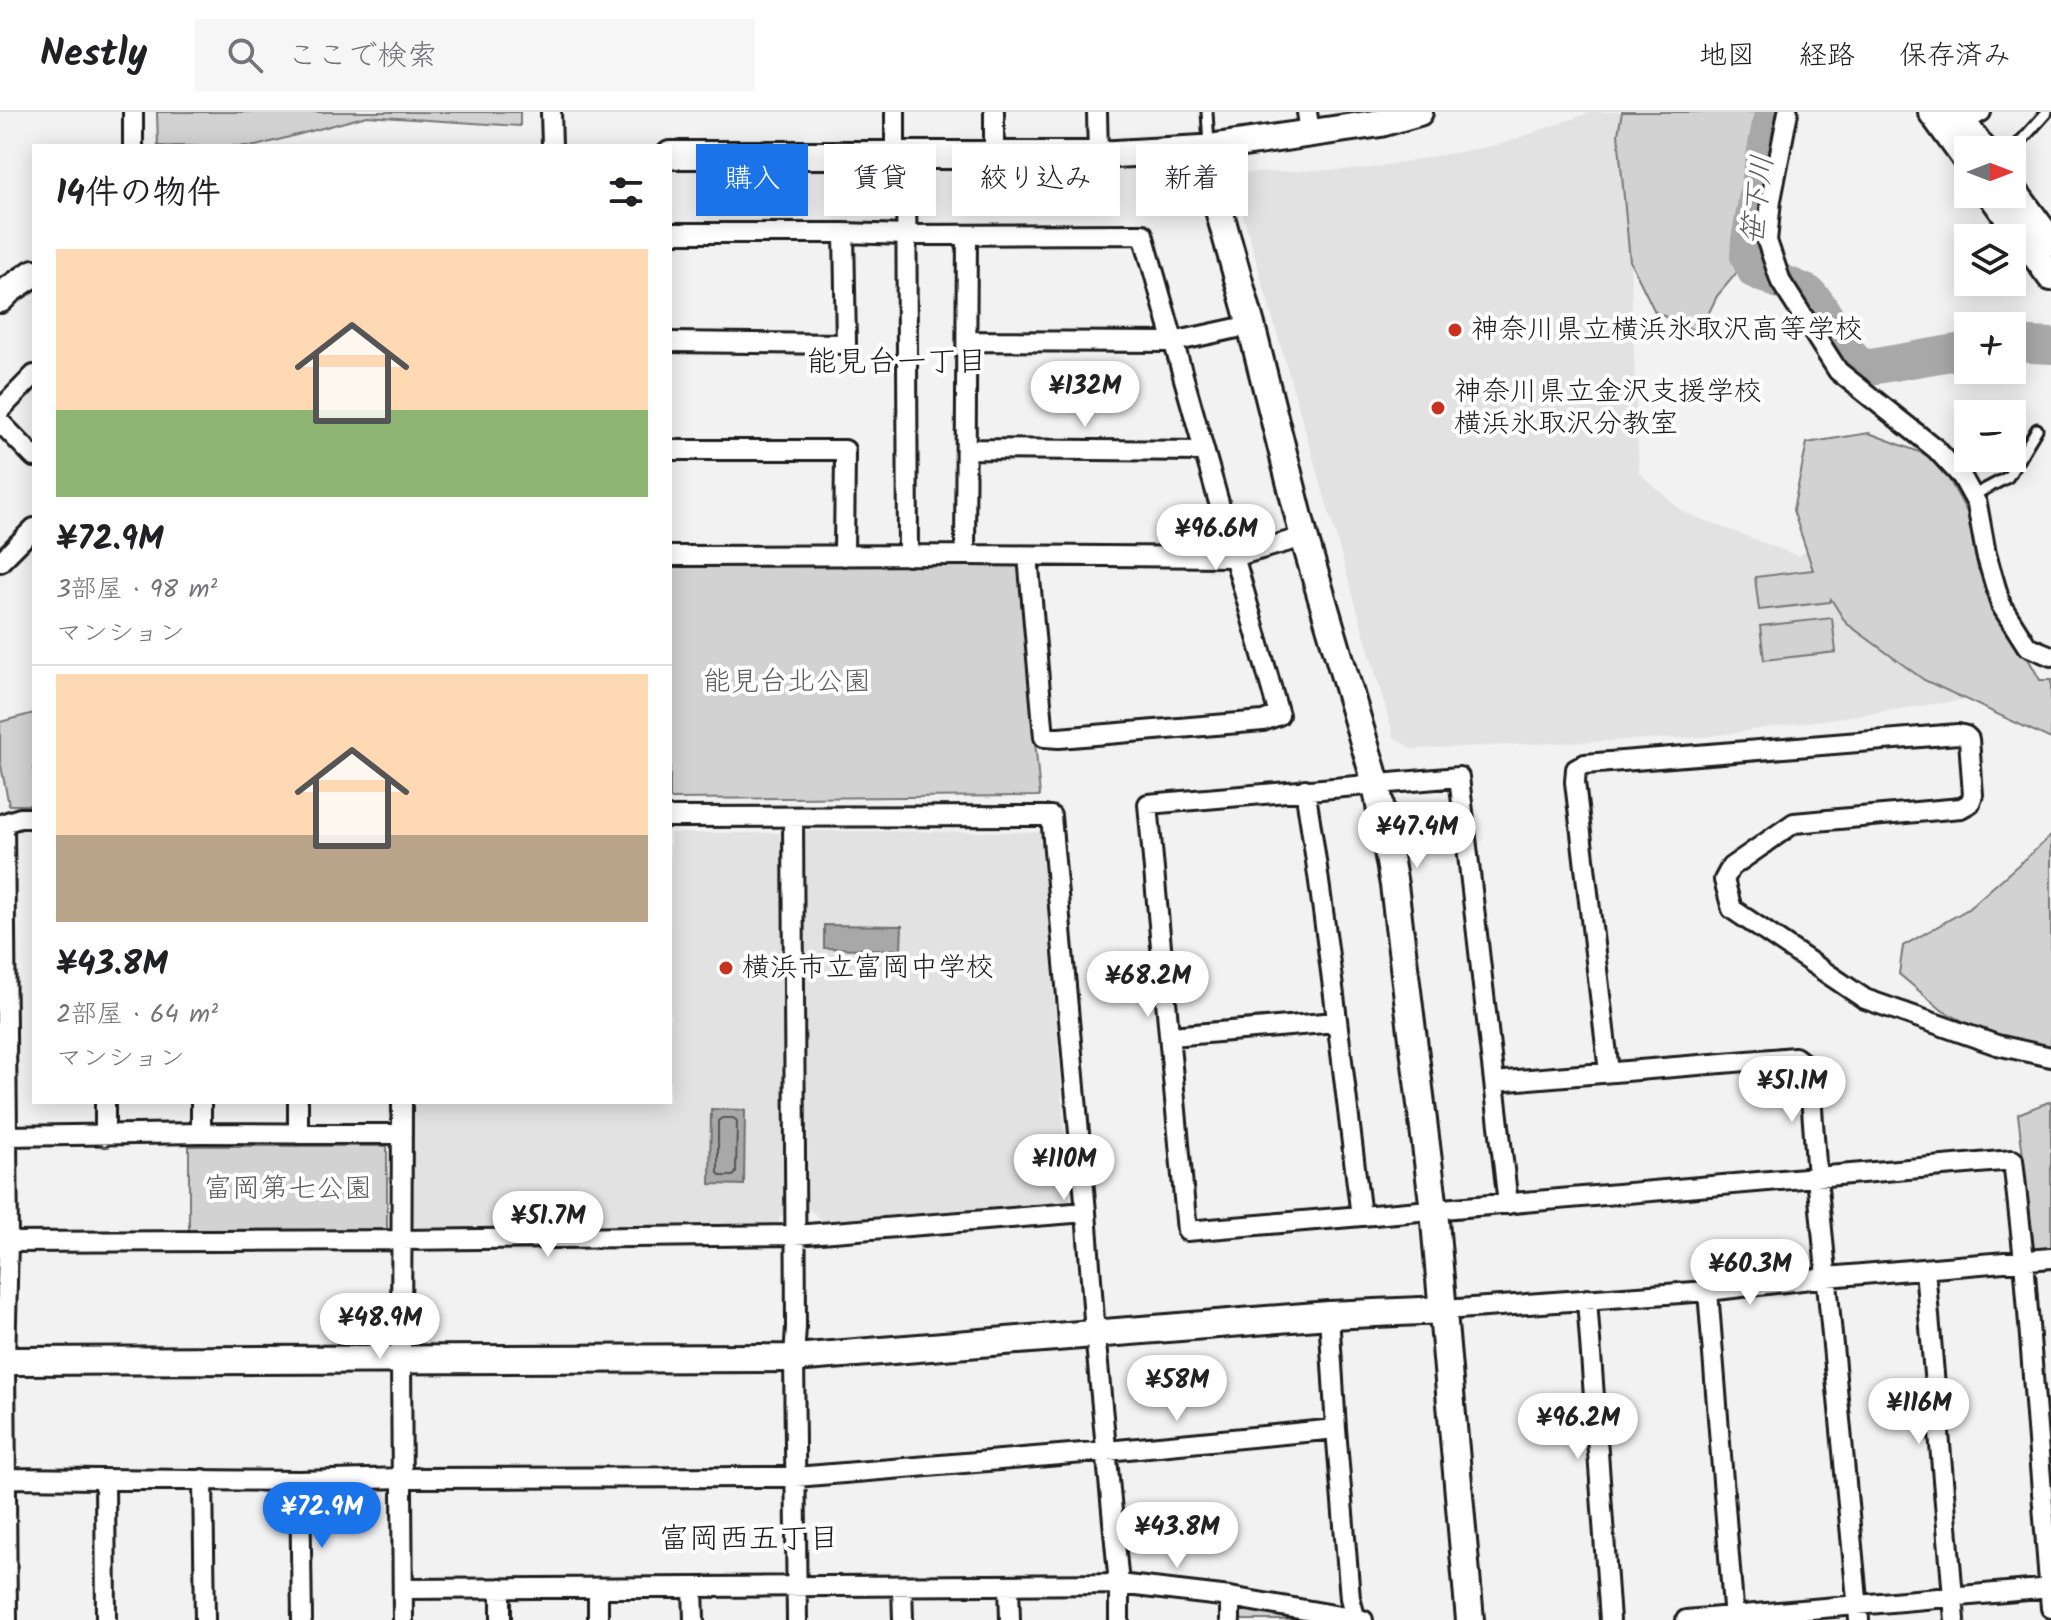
<!DOCTYPE html>
<html lang="ja">
<head>
<meta charset="utf-8">
<style>
  :root { --surface:#fff; --page:#f6f6f6; --text:#202124; --muted:#757577; --line:#e0e0e0; --accent:#1a73e8 }
  body { margin:0; font-family:Kalam,"Klee One",sans-serif; background:var(--page); color:var(--text); height:100vh; display:flex; flex-direction:column; font-size:30px; white-space:nowrap }
  * { box-sizing:border-box; margin:0 }
  p { font-size:26px; color:var(--muted) }
  .icon { flex:none; width:44px; height:44px; fill:none; stroke:currentColor; stroke-width:2; stroke-linecap:round; stroke-linejoin:round }
  .map { position:relative; flex:1; overflow:hidden }
  .details { position:absolute; left:32px; top:32px; width:640px; height:960px; display:flex; flex-direction:column; background:var(--surface); border-radius:0px; box-shadow:0 4px 20px #0003 }
  .details>* { flex:none }
  .top-card { position:absolute; left:696px; top:32px; width:760px; height:72px; display:flex; gap:16px }
  .needle { width:52px; rotate:90deg }
  .buttons { position:absolute; left:1954px; top:24px; display:grid; gap:16px }
  .buttons a { display:grid; place-items:center; width:72px; height:72px; border-radius:0px; background:var(--surface); box-shadow:0 4px 20px #0003; font-size:40px }
  .price { position:absolute; translate:-50% -68px; padding:0 18px; border-radius:28px; background:#fff; color:#222; font-size:26px; line-height:52px; filter:drop-shadow(0 2px 4px #0008) }
  .price::after { content:''; position:absolute; left:50%; top:48px; width:24px; height:18px; margin-left:-12px; background:inherit; clip-path:polygon(0 0,100% 0,50% 100%) }
  .price.selected { background:var(--accent); color:#fff }
  ul { padding:0; list-style:none }
  li { display:grid; align-content:center; gap:16px; height:424px; padding:0 24px }
  li+li { border-top:2px solid var(--line) }
  li span { display:grid; place-items:center; height:248px; border-radius:0px; color:#555 }
  li>.icon { margin-inline-start:auto }
  span .icon { width:144px; height:144px; fill:#fffc; stroke-width:1 }
  li b { font-size:34px }
  h2 { display:flex; justify-content:space-between; align-items:center; height:96px; padding:0 24px; font-size:34px }
  .chip { padding:0 28px; border-radius:0px; background:var(--surface); box-shadow:0 4px 20px #0003; font-size:28px; line-height:72px }
  .chip.selected { background:var(--accent); color:#fff }
  header { display:flex; align-items:center; gap:48px; box-sizing:border-box; height:112px; padding:0 40px; background:var(--surface); border-bottom:2px solid var(--line) }
  header strong { font-size:38px }
  nav { display:flex; gap:44px; margin-inline-start:auto; font-size:28px }
  .search { width:560px; height:72px; background:var(--page); display:flex; align-items:center; gap:20px; box-sizing:border-box; padding:0 28px; border-radius:0px; color:var(--muted); font-size:30px }
  .map>svg:first-child { display:block }
  .built { fill:#e2e2e2 }
  .green { fill:#d2d2d2; stroke:#777; stroke-width:2 }
  .water { fill:#a8a8a8; stroke:#707070; stroke-width:2 }
  .lines { fill:none; stroke-linecap:round; stroke-linejoin:round }
  .shore { stroke:#545454; stroke-width:2 }
  .river { stroke:#a8a8a8; stroke-width:36 }
  .lane-casing { stroke:#1c1c1c; stroke-width:15 }
  .street-casing { stroke:#1c1c1c; stroke-width:24 }
  .secondary-casing { stroke:#1c1c1c; stroke-width:32 }
  .lane { stroke:#fff; stroke-width:9 }
  .street { stroke:#fff; stroke-width:18 }
  .secondary { stroke:#fff; stroke-width:26 }
  .poi-dot { fill:#c8321e; stroke:#fff; stroke-width:3 }
  .labels { text-anchor:middle; dominant-baseline:central; stroke-width:8; stroke-linejoin:round; paint-order:stroke }
  .poi-label { font-size:28px; fill:#1c1c1c; stroke:#fff; text-anchor:start }
  .park-label { font-size:28px; fill:#5c5c5c; stroke:#fff }
  .water-label { font-size:30px; font-style:italic; fill:#5b5b5b; stroke:#fff }
  .neighbourhood-label { font-size:30px; fill:#1c1c1c; stroke:#fff }
</style>
</head>
<body>
<header>
<strong>Nestly</strong>
<div class="search"><svg class="icon" aria-label="search" viewBox="0 0 24 24"><circle cx="10" cy="10" r="6"/><path d="M15 15l6 6"/></svg>ここで検索</div>
<nav><a>地図</a><a>経路</a><a>保存済み</a></nav>
</header>
<div class="map">
<svg width="2051" height="1508" viewBox="0 0 2051 1508">
  <rect width="100%" height="100%" fill="#f2f2f2"/>
  <filter id="ink" filterUnits="userSpaceOnUse"><feTurbulence type="fractalNoise" baseFrequency=".0125" numOctaves="2"/><feDisplacementMap in="SourceGraphic" scale="16" xChannelSelector="R" yChannelSelector="G"/><feConvolveMatrix kernelMatrix="1 2 1 2 8 2 1 2 1" color-interpolation-filters="sRGB"/></filter>
  <g filter="url(#ink)">
    <!-- built -->
    <path class="built" d="M1591,0h33l15,361 44,39 115,44 38,-24 134,167 -267,38 -291,12 -18,-12 -159,-549 8,-15 122,-4 137,-25z
      M805,719l236,1 29,368 -2,2 -240,23 -20,-17z
      M670,721h112l2,382 -4,1 -2,12 -360,3 -6,-7v-122h258z"/>
    <!-- green -->
    <path class="green" d="M157,0h363v14l-153,-10 -111,30h-98z
      M1622,0h136l16,66 -20,74 -37,44 -18,37 -44,-21 -25,-51 -12,-127z
      M1869,321l69,26 29,53 11,57 62,111h11v59l-127,-59 -78,-57 -15,-24 -1,3 -71,8 -4,-33 58,-7 -20,-60 14,-67z
      M1019,449l21,235 -370,3v-233l23,1z
      M1832,506l4,34 -72,8 -4,-34z
      M34,601v92h-25l-9,-44v-39z
      M2051,724v223l-55,-21 -53,-27 -44,-37 4,-28 65,-37z
      M2051,989v147l-17,1 -16,-135z
      M189,1034h198v86l-198,-1z
      M1240,1496l76,12h-76z"/>
    <!-- water -->
    <path class="water" d="M824,813l78,1 -1,24 -77,-2z
      M711,997l34,1 -1,75 -34,-1z"/>
    <g class="lines">
      <!-- shore -->
      <path class="shore" d="M722,1006h11l4,3 -1,52 -3,3h-12l-3,-3v-52z"/>
      <!-- river -->
      <path class="river" d="M1772,0l-23,128 -1,16 7,15 53,22 9,10 36,57 12,8 103,-18
        M2012,232l39,2"/>
      <!-- lane casing -->
      <g class="lane-casing">
        <path id="lane" d="M1207,0l2,33
          M2012,39l35,-39
          M1972,384l36,-19 29,-48"/>
      </g>
      <!-- street casing -->
      <g class="street-casing">
        <path id="street" d="M133,0v34
          M551,0l1,34
          M895,0v43
          M994,0v43
          M1097,0l1,43
          M1307,0l3,21
          M1788,0l-17,88 -4,41 14,41 57,89 98,78 26,28 15,27 9,50 15,51 26,41 24,10
          M1963,10l18,-10
          M906,43l2,401
          M670,121h174l2,111 -176,-2
          M844,121l63,2 236,-1 136,481 -16,6 -204,17 -15,-1 -16,-181
          M967,229l206,1 78,-17
          M0,298l34,-35
          M0,310l34,35
          M967,337l237,2
          M670,338h175l-1,106
          M965,443l2,-320
          M670,444l295,-1 268,2 71,-20
          M0,450l34,-34
          M1305,677c23,142 38,285 56,427
          M670,705l381,-1 35,396 9,121 24,251v36
          M793,705l3,510 -2,31 3,262
          M1171,924l165,-14
          M1609,960l-34,-290 1,-13 9,-5 373,-30 8,2 3,3 4,56 -3,8 -9,5 -167,15 -63,44 -7,13 8,29 133,90 132,46 54,12
          M1494,970l301,-25 14,11 8,109 42,443
          M201,990v31
          M298,990v32
          M402,990l-1,257 2,261
          M6,1024l195,-3 201,1
          M105,1024v-34
          M1508,1092l-49,-427 -311,27 39,427 826,-71 11,100 27,348
          M8,1130l393,-2 394,-5 291,-23
          M1925,1157l30,351
          M1708,1179l26,329
          M1587,1187l23,321
          M1444,1198l264,-19 119,-14 224,-19
          M1329,1203l7,114
          M6,1366l294,3 101,-3 395,-1 311,-26 229,-22 14,169 6,22
          M203,1367l2,141
          M105,1368l1,140
          M300,1369l2,139
          M1009,1473l1,35
          M902,1474l1,34
          M693,1475l1,33
          M598,1476v32
          M403,1477l716,-5 111,13 133,23
          M1230,1485v23
          M7,1508l-2,-259 3,-119 -4,-419 16,-5h14
          M501,1508v-32
          M1686,1508l365,-32"/>
      </g>
      <!-- secondary casing -->
      <g class="secondary-casing">
        <path id="secondary" d="M1932,0l36,50
          M1955,0l28,38
          M1202,37l49,176 53,212 72,246 18,102 40,325 36,410
          M670,43h428l104,-6 179,-26 38,-11
          M2012,77l39,53
          M1991,82l60,83
          M0,187l9,-9 25,-17
          M5,1249l789,-3 535,-43 115,-5"/>
      </g>
      <!-- lane -->
      <use href="#lane" class="lane"/>
      <!-- street -->
      <use href="#street" class="street"/>
      <!-- secondary -->
      <use href="#secondary" class="secondary"/>
    </g>
  </g>
  <!-- markers -->
  <g class="poi-dot">
    <circle cx="1455" cy="218" r="8"/>
    <circle cx="1438" cy="296" r="8"/>
    <circle cx="726" cy="856" r="8"/>
  </g>
  <g class="labels">
    <!-- poi labels -->
    <g class="poi-label">
      <text x="1471" y="218">神奈川県立横浜氷取沢高等学校</text>
      <text x="1454" y="280">神奈川県立金沢支援学校<tspan x="1454" dy="32">横浜氷取沢分教室</tspan></text>
      <text x="742" y="856">横浜市立富岡中学校</text>
    </g>
    <!-- park labels -->
    <g class="park-label">
      <text x="787" y="570">能見台北公園</text>
      <text x="288" y="1077">富岡第七公園</text>
    </g>
    <!-- water labels -->
    <g class="water-label">
      <text transform="translate(1759 88) rotate(-83)">笹下川</text>
    </g>
    <!-- neighbourhood labels -->
    <g class="neighbourhood-label">
      <text x="897" y="251">能見台一丁目</text>
      <text x="749" y="1428">富岡西五丁目</text>
    </g>
  </g>
</svg>
<div class="buttons">
<a><svg class="needle" viewBox="-14 -14 28 28"><path d="M0-13l5 13h-10z" fill="#e53935"/><path d="M0 13l5-13h-10z" fill="#757577"/></svg></a>
<a><svg class="icon" aria-label="layers" viewBox="0 0 24 24"><path d="M12 4l9 5-9 5-9-5zM3 14l9 5 9-5"/></svg></a>
<a>+</a>
<a>−</a>
</div>
<b class="price" style="left:1085px;top:317px">¥132M</b>
<b class="price" style="left:1216px;top:460px">¥96.6M</b>
<b class="price" style="left:1417px;top:758px">¥47.4M</b>
<b class="price" style="left:1148px;top:907px">¥68.2M</b>
<b class="price" style="left:1792px;top:1012px">¥51.1M</b>
<b class="price" style="left:1064px;top:1090px">¥110M</b>
<b class="price" style="left:548px;top:1147px">¥51.7M</b>
<b class="price" style="left:1750px;top:1195px">¥60.3M</b>
<b class="price" style="left:380px;top:1249px">¥48.9M</b>
<b class="price" style="left:1177px;top:1311px">¥58M</b>
<b class="price" style="left:1919px;top:1334px">¥116M</b>
<b class="price" style="left:1578px;top:1349px">¥96.2M</b>
<b class="price selected" style="left:322px;top:1438px">¥72.9M</b>
<b class="price" style="left:1177px;top:1458px">¥43.8M</b>
<div class="top-card">
<a class="chip selected">購入</a>
<a class="chip">賃貸</a>
<a class="chip">絞り込み</a>
<a class="chip">新着</a>
</div>
<section class="details">
<h2>14件の物件<svg class="icon" aria-label="filters" viewBox="0 0 24 24"><path d="M4 7h16M4 17h16"/><circle cx="9" cy="7" r="2"/><circle cx="15" cy="17" r="2"/></svg></h2>
<ul>
<li><span style="background:linear-gradient(#ffd9b3 65%,#8fb573 0)"><svg class="icon" aria-label="home" viewBox="0 0 24 24"><path d="M3 11l9-7 9 7M6 9v11h12V9"/></svg></span><div><b>¥72.9M</b><p>3部屋 · 98 m²</p><p>マンション</p></div></li>
<li><span style="background:linear-gradient(#ffd9b3 65%,#b9a48a 0)"><svg class="icon" aria-label="home" viewBox="0 0 24 24"><path d="M3 11l9-7 9 7M6 9v11h12V9"/></svg></span><div><b>¥43.8M</b><p>2部屋 · 64 m²</p><p>マンション</p></div></li>
</ul>
</section>
</div>
</body>
</html>
